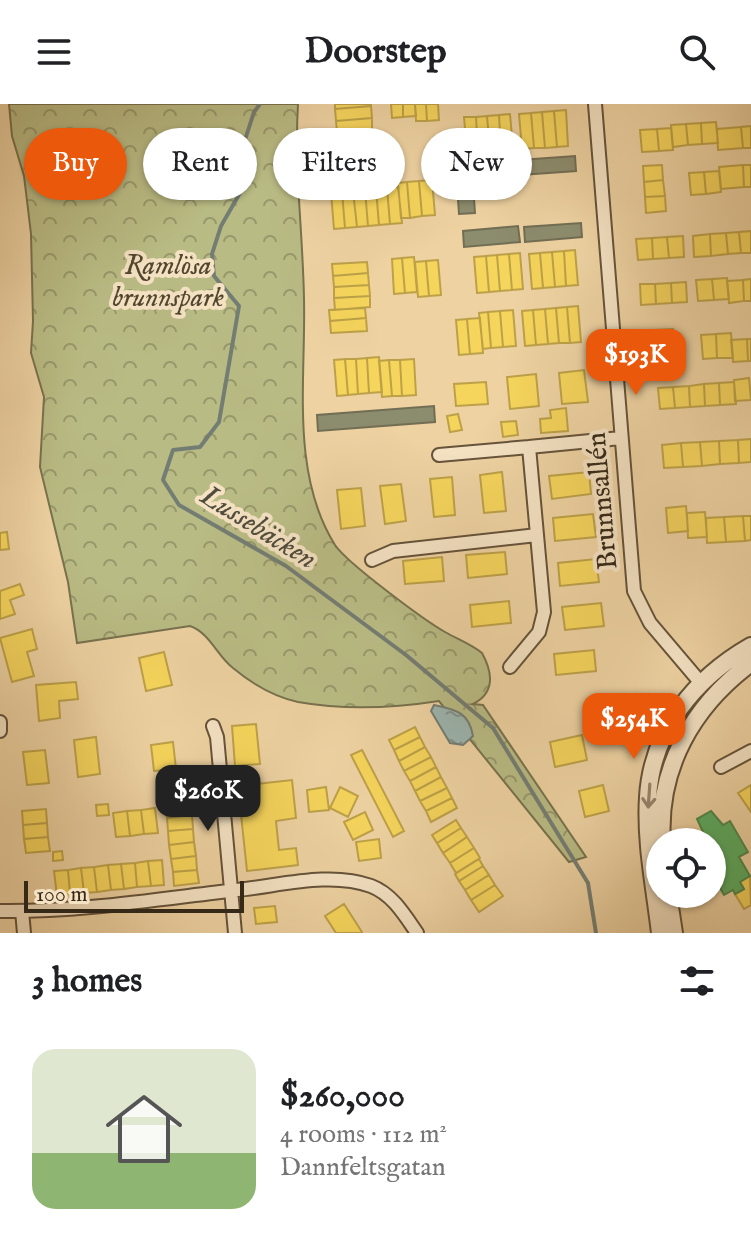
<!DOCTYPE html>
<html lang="en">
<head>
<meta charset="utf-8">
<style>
  :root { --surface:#fff; --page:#f6f6f6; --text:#202124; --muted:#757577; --accent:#ea580c }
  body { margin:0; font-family:"IM FELL English",serif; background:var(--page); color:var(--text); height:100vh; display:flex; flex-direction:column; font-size:30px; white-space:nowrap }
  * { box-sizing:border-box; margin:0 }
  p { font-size:26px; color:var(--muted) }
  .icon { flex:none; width:44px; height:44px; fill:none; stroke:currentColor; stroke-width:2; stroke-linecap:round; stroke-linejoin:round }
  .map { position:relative; height:829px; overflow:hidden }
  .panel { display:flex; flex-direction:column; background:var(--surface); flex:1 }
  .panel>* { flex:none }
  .banner { position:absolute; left:24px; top:24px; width:704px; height:72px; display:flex; gap:16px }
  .buttons { position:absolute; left:646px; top:724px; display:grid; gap:16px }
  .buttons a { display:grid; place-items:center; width:80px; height:80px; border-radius:50%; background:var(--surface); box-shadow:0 2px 6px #0004; font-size:40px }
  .scale { position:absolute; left:24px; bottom:20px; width:220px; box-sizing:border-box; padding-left:8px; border:4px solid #372918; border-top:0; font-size:22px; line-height:28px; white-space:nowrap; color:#372918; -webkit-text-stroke:6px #f4e2c3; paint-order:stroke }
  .price { position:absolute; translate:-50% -68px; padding:0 18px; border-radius:16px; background:var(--accent); color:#fff; font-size:26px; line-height:52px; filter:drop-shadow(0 2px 4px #0008) }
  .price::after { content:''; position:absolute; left:50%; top:48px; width:24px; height:18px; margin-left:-12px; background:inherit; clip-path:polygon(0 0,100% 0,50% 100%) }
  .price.on { background:#222; color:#fff }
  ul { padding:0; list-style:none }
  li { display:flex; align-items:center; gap:24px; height:200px; padding:0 32px }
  li span { display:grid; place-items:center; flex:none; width:224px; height:160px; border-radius:24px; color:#555 }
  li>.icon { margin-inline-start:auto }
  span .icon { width:96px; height:96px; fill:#fffc; stroke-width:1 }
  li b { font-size:34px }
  h2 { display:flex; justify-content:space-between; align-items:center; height:96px; padding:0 32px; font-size:34px }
  .pill { padding:0 28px; border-radius:36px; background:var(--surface); box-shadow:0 2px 6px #0004; font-size:28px; line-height:72px }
  .pill.on { background:var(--accent); color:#fff }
  header { display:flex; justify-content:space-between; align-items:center; height:104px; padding:0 32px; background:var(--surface); font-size:36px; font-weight:700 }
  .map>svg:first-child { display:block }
  .park { fill:url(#park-crowns); stroke:#78724e; stroke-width:2 }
  .water { fill:url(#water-ripples); stroke:#747d73; stroke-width:2 }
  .homes { fill:#f6d55c; stroke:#bda148; stroke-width:2 }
  .public { fill:#5aae61; stroke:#50864b; stroke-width:2 }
  .industry { fill:#8c8c6e; stroke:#726e54; stroke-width:2 }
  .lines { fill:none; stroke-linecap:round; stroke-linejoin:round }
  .stream { stroke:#747d73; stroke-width:4 }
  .minor-casing { stroke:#65533a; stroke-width:16 }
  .tertiary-casing { stroke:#65533a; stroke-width:20 }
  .minor { stroke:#f4e2c3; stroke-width:12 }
  .tertiary { stroke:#f4e2c3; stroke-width:16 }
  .oneway { stroke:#96866e }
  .labels { text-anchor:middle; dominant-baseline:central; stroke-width:8; stroke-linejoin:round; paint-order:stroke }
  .park-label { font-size:28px; font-style:italic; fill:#51462e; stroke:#f4e2c3 }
  .street-label { font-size:28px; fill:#372918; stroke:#f4e2c3 }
  .water-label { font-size:30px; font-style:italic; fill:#504c3e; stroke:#f4e2c3 }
</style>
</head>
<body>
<header><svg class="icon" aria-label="menu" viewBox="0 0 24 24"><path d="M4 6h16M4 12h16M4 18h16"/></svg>Doorstep<svg class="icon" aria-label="search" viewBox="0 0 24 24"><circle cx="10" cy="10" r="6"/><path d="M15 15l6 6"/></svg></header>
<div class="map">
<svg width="751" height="829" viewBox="0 0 751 829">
  <defs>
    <pattern id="park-crowns" width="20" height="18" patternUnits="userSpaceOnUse" patternTransform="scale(2)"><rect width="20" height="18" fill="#b9bb84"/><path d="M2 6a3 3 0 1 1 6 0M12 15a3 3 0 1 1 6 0" fill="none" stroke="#97986b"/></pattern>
    <pattern id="water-ripples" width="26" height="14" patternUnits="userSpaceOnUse" patternTransform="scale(2)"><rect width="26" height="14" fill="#9cb5af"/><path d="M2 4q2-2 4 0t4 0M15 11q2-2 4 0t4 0" fill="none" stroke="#80938d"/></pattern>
  </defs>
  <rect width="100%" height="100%" fill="#eed2a2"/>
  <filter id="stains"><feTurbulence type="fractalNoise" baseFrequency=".0025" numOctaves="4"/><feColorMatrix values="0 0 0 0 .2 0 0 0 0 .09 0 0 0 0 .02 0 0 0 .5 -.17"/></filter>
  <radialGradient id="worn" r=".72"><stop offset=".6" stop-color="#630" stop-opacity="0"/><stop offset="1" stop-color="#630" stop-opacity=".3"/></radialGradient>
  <!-- park -->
  <path class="park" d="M9,0h289c-4,65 5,131 6,195 2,81 -14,174 31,246 12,18 89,75 110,87 12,7 26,12 37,21 11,20 13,40 -9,51l10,1 103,152 -17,5 -130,-161c-45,7 -96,9 -141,1 -23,-5 -47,-19 -65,-34 -16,-12 -23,-35 -43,-42l-113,17 -9,-61 -28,-115 4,-70 -13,-44 2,-32 -2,-87 -7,-58 -12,-40z"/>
  <!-- water -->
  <path class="water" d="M434,601c22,5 35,7 39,31l-10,9 -13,-2 -19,-32z"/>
  <!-- homes -->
  <path class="homes" d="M335,0h36v2l-36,3z
    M391,0h12v13l-11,1z
    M403,0h12l1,12 -13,1z
    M415,0h11l1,17h-11z
    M426,0h12l1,16 -12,1z
    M371,2l1,12 -36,3 -1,-12z
    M566,6l2,36 -11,1 -3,-36z
    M554,7l3,36 -12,1 -3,-36z
    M542,8l3,36h-11l-3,-35z
    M531,9l3,35 -12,1 -3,-35z
    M510,10l3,35 -12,1 -2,-35z
    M499,11l2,35 -11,1 -3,-35z
    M487,12l3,35 -12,1 -2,-35z
    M464,13h12l2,35 -11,1z
    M372,14v11l-35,3 -1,-11z
    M716,18l2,21 -16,1 -1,-21z
    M701,19l1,21 -14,1 -2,-21z
    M686,20l2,21 -15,2 -2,-22z
    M751,22v22h-8l-2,-21z
    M741,23l2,21 -25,2 -1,-21z
    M671,24l2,22 -14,1 -2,-22z
    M368,25v10l-37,3v-10z
    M657,25l2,22 -17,1 -2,-22z
    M368,35l1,11 -37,3 -1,-11z
    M369,46l1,13 -37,3 -1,-13z
    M662,61l1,15 -19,2 -1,-16z
    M743,61h8v22h-7z
    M743,61l1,22 -23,2 -2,-22z
    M719,67l2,21 -15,2 -2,-22z
    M704,68l2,22 -15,1 -2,-22z
    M432,76l3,35 -13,1 -3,-35z
    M663,76l2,16 -20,1 -1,-15z
    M419,77l3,35 -12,2 -3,-36z
    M407,78l3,36h-9l-3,-35z
    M398,83l4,36 -12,1 -3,-36z
    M387,84l3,36 -11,1 -3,-36z
    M376,85l3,36 -11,1 -3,-36z
    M365,86l3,36 -11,1 -4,-36z
    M353,87l4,36 -12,1 -3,-36z
    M342,88l3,36 -11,1 -3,-36z
    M665,92l1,15 -20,2 -1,-16z
    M751,127v22h-10l-2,-21z
    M739,128l2,21 -13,1 -2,-21z
    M726,129l2,21 -17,2 -1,-22z
    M710,130l1,22 -17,1 -1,-21z
    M683,132l1,21 -15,1 -2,-21z
    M667,133l2,21 -16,1 -1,-21z
    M652,134l1,21 -15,1 -2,-21z
    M575,146l3,35 -12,1 -2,-35z
    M564,147l2,35 -11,1 -3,-35z
    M552,148l3,35 -12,1 -3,-35z
    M520,149l3,36 -11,1 -3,-36z
    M540,149l3,35 -11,1 -3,-35z
    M509,150l3,36 -12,1 -3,-36z
    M497,151l3,36 -11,1 -3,-36z
    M486,152l3,36 -12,1 -3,-36z
    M414,153l3,35 -12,1 -3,-35z
    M402,154l3,35 -11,1 -2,-35z
    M438,156l3,35 -12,1 -3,-35z
    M426,157l3,35 -11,1 -3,-35z
    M367,158l1,11 -35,3 -1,-12z
    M368,169l1,12 -35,2 -1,-11z
    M727,174l2,21 -15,1 -2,-21z
    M712,175l2,21 -16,1 -2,-21z
    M751,175v22h-7l-1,-21z
    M743,176l1,21 -15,2 -2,-22z
    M686,178l1,20 -15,1 -1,-20z
    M671,179l1,20 -16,1 -1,-20z
    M640,180h15l1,20 -15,1z
    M369,181l1,11 -36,2v-11z
    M370,192v11l-35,3 -1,-12z
    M578,202l3,36 -11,1 -3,-36z
    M567,203l3,36h-11l-3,-35z
    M365,204l1,10 -36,3 -1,-11z
    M556,204l3,35 -11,1 -3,-35z
    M545,205l3,35 -12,1 -3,-35z
    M513,206l3,36 -13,1 -3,-36z
    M533,206l3,35 -11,1 -3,-35z
    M500,207l3,36 -12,1 -3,-36z
    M488,208l3,36 -8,1 -4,-36z
    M366,214l1,13 -36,2 -1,-12z
    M480,214l3,35 -13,1 -3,-35z
    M467,215l3,35 -11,1 -3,-35z
    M673,225l1,15 -19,2 -1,-16z
    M731,229l2,25h-16l-1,-24z
    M716,230l1,24 -14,1 -2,-24z
    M747,235l1,22 -15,1 -2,-22z
    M747,235h4v22h-3z
    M674,240l1,16 -19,1 -1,-15z
    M379,253l3,35 -13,1 -2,-35z
    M367,254l2,35 -11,1 -2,-35z
    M345,255h11l2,35 -10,1z
    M345,255l3,36 -11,1 -3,-36z
    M414,255l2,36 -14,1 -2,-36z
    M389,256l3,36 -10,1 -3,-36z
    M389,256h11l2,36h-10z
    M675,256l1,15 -19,1 -1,-15z
    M584,266l4,32 -26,2 -3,-31z
    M536,270l3,32 -29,3 -3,-32z
    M749,274l2,22 -16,1 -1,-21z
    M486,278l2,22 -32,2 -2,-22z
    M734,278l2,22 -16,1 -1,-22z
    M719,279l1,22 -15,1 -1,-22z
    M704,280l1,22 -15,1 -1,-21z
    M689,282l1,21 -15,1 -2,-21z
    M673,283l2,21 -15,1 -2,-21z
    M566,304l2,23 -27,2 -1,-14 11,-1 -1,-8z
    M458,310l4,16 -12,2 -3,-16z
    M516,317l2,14 -15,2 -2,-15z
    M751,335v23l-12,1 -1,-23z
    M738,336l1,23 -19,1 -1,-23z
    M719,337l1,23 -18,2 -2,-24z
    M700,338l2,24 -19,1 -2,-24z
    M681,339l2,24 -19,1 -2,-23z
    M502,368l4,39 -22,2 -4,-38z
    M589,368l2,22 -39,5 -3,-23z
    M452,373l3,38 -21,2 -4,-38z
    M401,380l5,37 -21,3 -5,-38z
    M361,384l4,38 -24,3 -4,-39z
    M686,402l2,25 -20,2 -2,-25z
    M705,408l2,25 -19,1 -1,-25z
    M593,410l3,23 -41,4 -2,-23z
    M743,412l2,25 -19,1 -2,-25z
    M743,412h8v24l-6,1z
    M724,413l2,25 -19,1 -1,-25z
    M7,428l2,17 -9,1v-17z
    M505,448l2,22 -39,4 -2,-23z
    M442,453l2,24 -39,3 -2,-23z
    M596,455l3,23 -39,4 -2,-23z
    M20,480l4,11 -14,5 5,14 -15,5v-28z
    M509,497l2,22 -39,4 -2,-22z
    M601,499l3,23 -39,4 -3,-23z
    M32,525l5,20 -10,3 7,24 -22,6 -12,-44z
    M594,546l2,21 -40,4 -2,-21z
    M164,548l8,33 -26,6 -7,-33z
    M76,578l2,17 -19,2 1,17 -21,3 -3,-36z
    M256,620l4,40 -25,2 -3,-40z
    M415,623l5,10 -26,13 -5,-10z
    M582,631l5,25 -32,7 -5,-25z
    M96,633l4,37 -22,3 -4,-37z
    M420,633l5,10 -26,14 -5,-11z
    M173,638l3,27 -22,2 -3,-26z
    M425,643l6,10 -27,14 -5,-10z
    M45,646l4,33 -22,2 -4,-33z
    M362,646l42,81 -11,6 -42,-82z
    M431,653l5,10 -26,14 -6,-10z
    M436,663l5,10 -26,14 -5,-10z
    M441,673l6,11 -27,13 -5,-10z
    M292,676l4,38 -20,3 3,29 17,-2 2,17 -51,6 -9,-85z
    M603,681l6,26 -24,6 -6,-26z
    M751,681v27l-13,-19z
    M326,683l3,23 -20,2 -2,-22z
    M340,683l18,9 -10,21 -18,-9z
    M447,684l5,10 -26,13 -6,-10z
    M208,687l1,11 -10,1v-11z
    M452,694l5,10 -26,14 -5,-11z
    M190,698l2,13 -25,3 -2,-14z
    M108,700l1,11 -12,1 -1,-11z
    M155,704l3,25 -14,1 -3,-24z
    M46,705l1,14 -24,2 -1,-14z
    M141,706l3,24 -14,2 -3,-25z
    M127,707l3,25 -14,1 -3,-24z
    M365,708l8,18 -20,10 -9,-18z
    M192,711l1,14 -25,2 -1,-13z
    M456,716l5,8 -24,15 -5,-8z
    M47,719l1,14 -24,2 -1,-14z
    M461,724l6,9 -24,16 -6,-10z
    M193,725l1,13 -25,3 -1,-14z
    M48,733l2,14 -24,2 -2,-14z
    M467,733l7,11 -24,15 -7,-10z
    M379,735l2,19 -22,3 -3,-19z
    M194,738l2,14 -25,3 -2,-14z
    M474,744l6,10 -24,15 -6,-10z
    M62,747l1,9 -10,1v-9z
    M196,752l1,14 -24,2 -2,-13z
    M479,755l4,7 -24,15 -4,-7z
    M162,756l2,25 -13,1 -3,-25z
    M148,757l3,25 -14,1 -2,-24z
    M135,759l2,24 -13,2 -3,-25z
    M121,760l3,25 -13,1 -3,-25z
    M108,761l3,25 -14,2 -3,-25z
    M483,762l6,9 -24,15 -6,-9z
    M94,763l3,25 -13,1 -3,-25z
    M81,764l3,25 -14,1 -2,-24z
    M68,766l2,24 -13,2 -3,-25z
    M197,766l2,13 -25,3 -1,-14z
    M489,771l6,10 -24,15 -6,-10z
    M750,772l1,29 -7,4 -9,-15 9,-5 -4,-7z
    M495,781l8,11 -24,16 -8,-12z
    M344,800l18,28 -2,1h-24l-11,-17z
    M275,802l2,16 -21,2 -2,-16z"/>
  <!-- public -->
  <path class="public" d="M711,707l12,14 7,-4 18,31 -9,5 11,19 -10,6 4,7 -9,5 -2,-4 -9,5 -12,-21v-32h-9l-4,-8 4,-2 -6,-13z"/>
  <!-- industry -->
  <path class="industry" d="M575,52l1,15 -55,4 -1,-15z
    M514,56l1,15 -56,4 -1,-15z
    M473,80l2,29 -16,1 -2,-29z
    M581,119l1,14 -57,5 -1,-15z
    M518,122l2,16 -56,5 -1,-16z
    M434,302l1,16 -117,9 -1,-16z"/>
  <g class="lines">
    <!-- stream -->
    <path class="stream" d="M260,0l-6,8 -11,34 1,40 -23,40 -9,28 2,22 25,30 -20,116 -19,25 -27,3 -10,30 16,25 107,61 120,89 87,73 95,155 8,50"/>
    <!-- minor casing -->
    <g class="minor-casing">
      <path id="minor" d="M595,0l39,487 16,32 50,59
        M439,351l90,-8
        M372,456l21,-9 144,-16
        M510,563l29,-35 5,-20 -15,-165 92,-9
        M0,618v9
        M213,622l4,11 18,196
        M721,663l30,-16
        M0,807c79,1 159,-12 237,-21 42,-4 93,-19 134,-4 21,8 33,28 46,47
        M22,807l2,22"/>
    </g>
    <!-- tertiary casing -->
    <g class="tertiary-casing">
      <path id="tertiary" d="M662,738c-5,-74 31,-136 89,-179
        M668,790l6,39
        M660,829c-5,-44 -15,-91 -12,-136 4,-67 47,-119 103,-151"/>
    </g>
    <!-- minor -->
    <use href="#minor" class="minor"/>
    <!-- tertiary -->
    <use href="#tertiary" class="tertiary"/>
  </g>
  <!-- one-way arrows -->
  <defs><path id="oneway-shaft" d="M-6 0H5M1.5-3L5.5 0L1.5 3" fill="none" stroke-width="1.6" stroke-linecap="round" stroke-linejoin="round" transform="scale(2)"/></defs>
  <use class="oneway" href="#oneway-shaft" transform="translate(649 692) rotate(94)"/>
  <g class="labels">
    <!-- park labels -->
    <g class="park-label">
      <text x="168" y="162">Ramlösa<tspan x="168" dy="32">brunnspark</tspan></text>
    </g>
    <!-- street labels -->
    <g class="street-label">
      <text transform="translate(603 397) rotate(-95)">Brunnsallén</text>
    </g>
    <!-- water labels -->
    <g class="water-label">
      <text transform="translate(258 424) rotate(32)">Lussebäcken</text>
    </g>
  </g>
  <rect width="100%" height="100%" filter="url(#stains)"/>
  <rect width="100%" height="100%" fill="url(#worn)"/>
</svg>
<div class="buttons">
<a><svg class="icon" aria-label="locate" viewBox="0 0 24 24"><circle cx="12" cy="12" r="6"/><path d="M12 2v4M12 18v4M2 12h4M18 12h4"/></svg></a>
</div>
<div class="scale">100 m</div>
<b class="price" style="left:636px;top:293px">$193K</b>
<b class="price" style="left:634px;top:657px">$254K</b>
<b class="price on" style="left:208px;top:729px">$260K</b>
<div class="banner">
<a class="pill on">Buy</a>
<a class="pill">Rent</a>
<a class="pill">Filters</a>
<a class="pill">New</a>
</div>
</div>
<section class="panel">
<h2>3 homes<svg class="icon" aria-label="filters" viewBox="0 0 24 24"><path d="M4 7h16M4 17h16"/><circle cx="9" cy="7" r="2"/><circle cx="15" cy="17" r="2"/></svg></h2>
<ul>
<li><span style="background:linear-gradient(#dfe7d0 65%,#8fb573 0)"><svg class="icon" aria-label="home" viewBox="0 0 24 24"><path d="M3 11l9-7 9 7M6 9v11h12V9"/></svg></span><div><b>$260,000</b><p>4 rooms · 112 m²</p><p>Dannfeltsgatan</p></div></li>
</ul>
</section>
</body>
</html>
